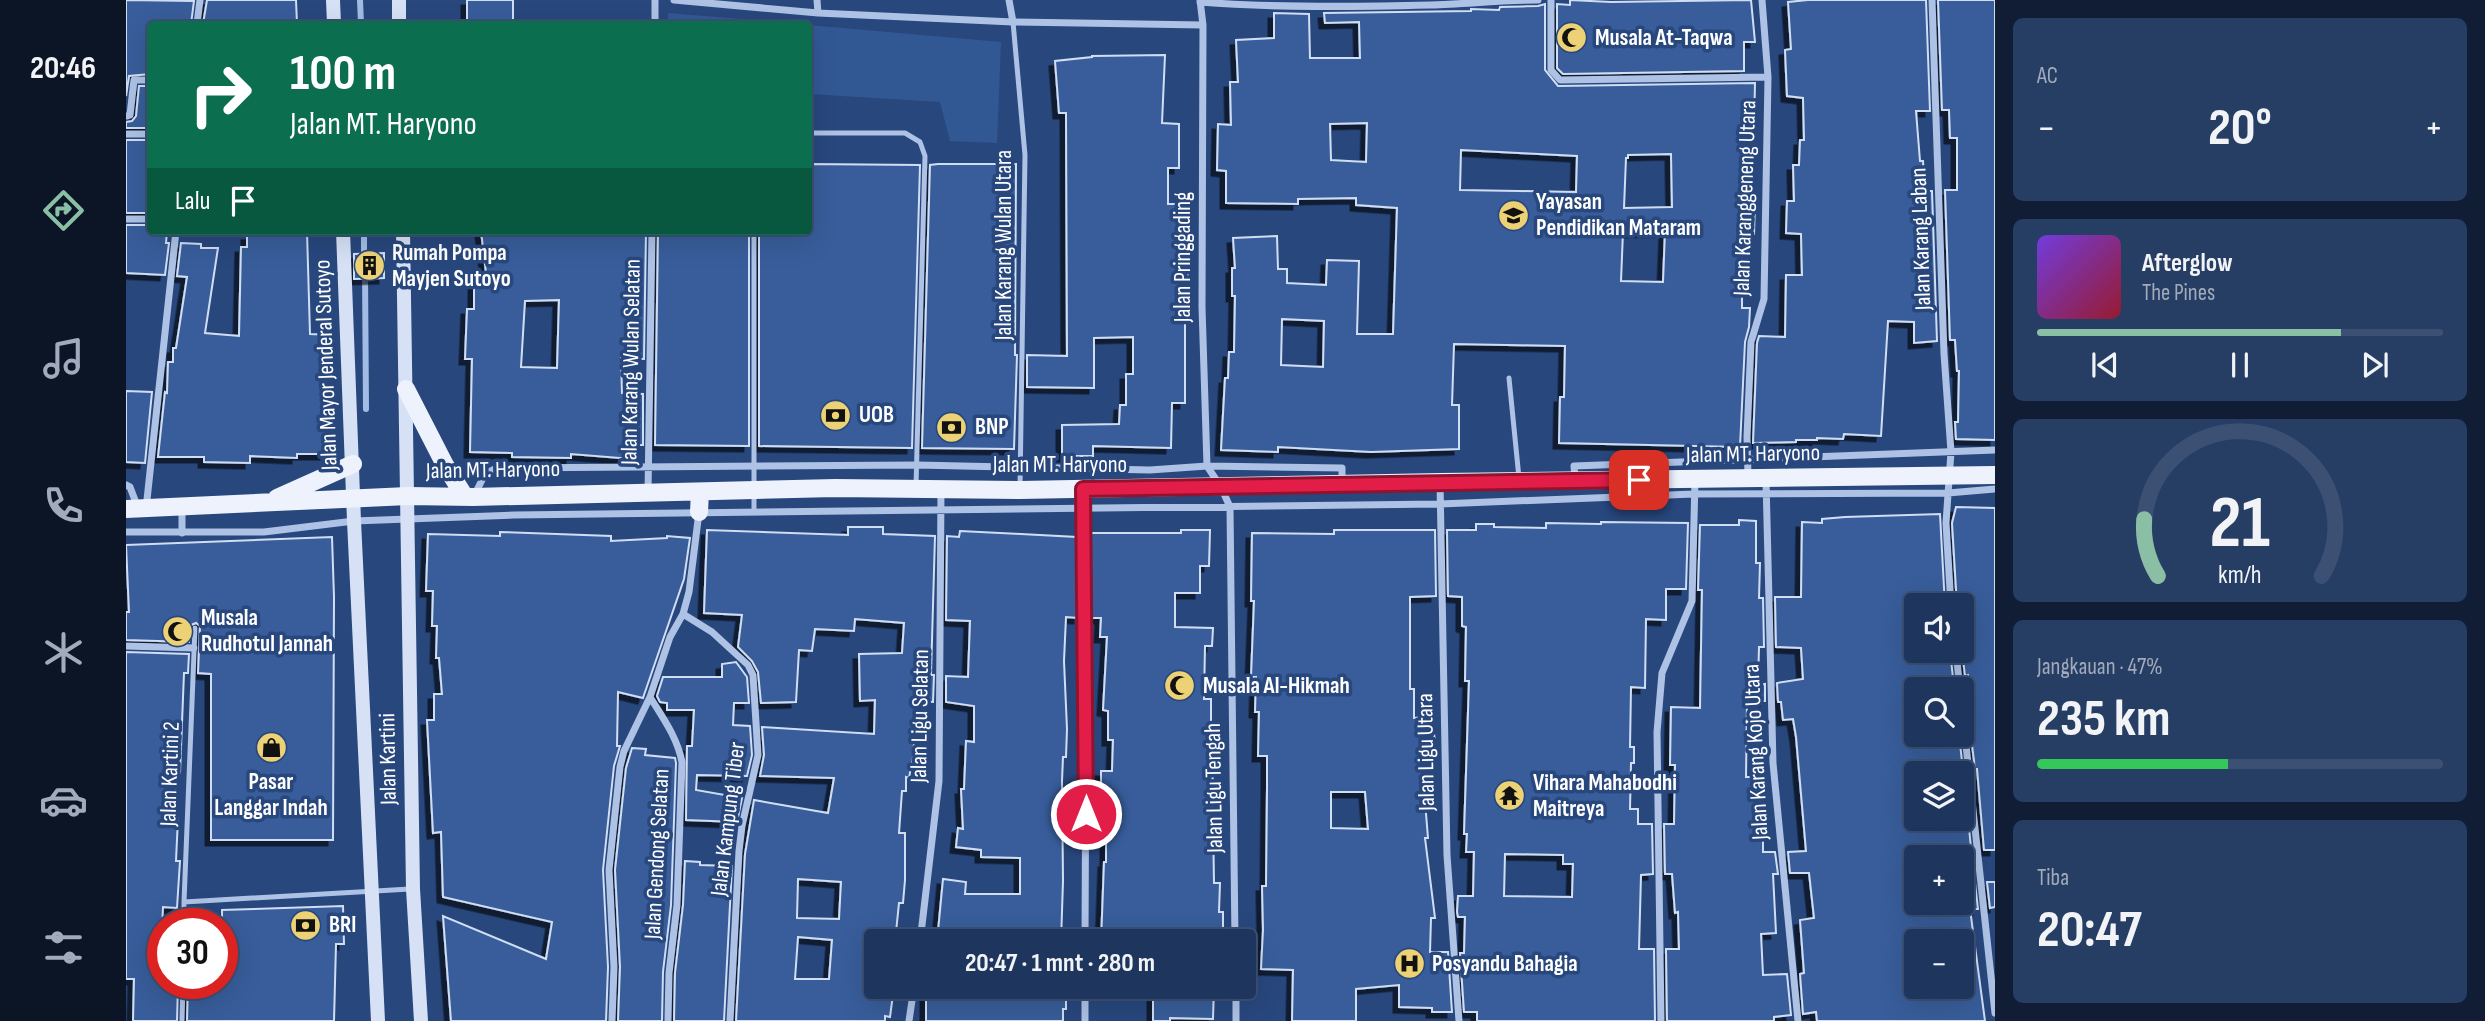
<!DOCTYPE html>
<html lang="id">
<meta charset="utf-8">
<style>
body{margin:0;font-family:"Sofia Sans Condensed",sans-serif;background:#263d64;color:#f1f3f6;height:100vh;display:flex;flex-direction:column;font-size:26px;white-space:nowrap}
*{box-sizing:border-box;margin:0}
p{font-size:23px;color:#a1abbc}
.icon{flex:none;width:38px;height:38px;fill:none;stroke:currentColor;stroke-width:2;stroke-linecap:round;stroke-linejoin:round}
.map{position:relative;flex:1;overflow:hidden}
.side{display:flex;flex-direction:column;gap:18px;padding:18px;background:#101d34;width:490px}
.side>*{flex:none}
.guide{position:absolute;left:21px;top:21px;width:665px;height:214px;border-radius:7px;box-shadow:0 7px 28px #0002,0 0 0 2px #3c5073;background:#0b6e4f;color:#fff;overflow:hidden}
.tools{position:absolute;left:1778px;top:593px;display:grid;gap:14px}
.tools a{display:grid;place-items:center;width:70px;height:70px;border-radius:7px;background:#1e355e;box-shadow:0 7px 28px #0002,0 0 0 2px #3c5073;font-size:35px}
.speed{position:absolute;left:21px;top:908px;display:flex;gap:14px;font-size:35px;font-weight:700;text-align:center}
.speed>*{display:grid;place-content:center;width:91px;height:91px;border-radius:50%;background:#1e355e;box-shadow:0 7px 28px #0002,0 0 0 2px #3c5073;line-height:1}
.speed .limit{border:10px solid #d22;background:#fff;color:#111}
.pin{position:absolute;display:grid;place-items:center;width:60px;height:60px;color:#fff;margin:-30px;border-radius:14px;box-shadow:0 4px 10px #0006}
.me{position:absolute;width:77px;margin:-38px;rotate:0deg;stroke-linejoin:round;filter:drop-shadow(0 0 5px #0008)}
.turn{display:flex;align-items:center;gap:24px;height:147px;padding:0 28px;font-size:32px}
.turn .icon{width:91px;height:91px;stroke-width:2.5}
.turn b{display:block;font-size:49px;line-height:60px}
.then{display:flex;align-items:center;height:66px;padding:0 28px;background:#0003;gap:14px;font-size:26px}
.big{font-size:52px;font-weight:700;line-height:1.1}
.side .tile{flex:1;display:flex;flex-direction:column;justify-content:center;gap:10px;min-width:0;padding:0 24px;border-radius:10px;background:#263d64}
.side .dial{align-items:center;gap:0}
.dial svg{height:182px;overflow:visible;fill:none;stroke:#3c5073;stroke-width:7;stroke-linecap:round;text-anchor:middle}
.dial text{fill:#f1f3f6;stroke:none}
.song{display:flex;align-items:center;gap:21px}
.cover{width:84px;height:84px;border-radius:10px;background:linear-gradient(135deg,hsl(260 70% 55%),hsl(350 70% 35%))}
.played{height:7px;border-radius:4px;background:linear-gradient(90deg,#8abfa5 75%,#3c5073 75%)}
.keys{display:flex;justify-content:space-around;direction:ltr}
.heat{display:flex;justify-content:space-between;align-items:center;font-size:38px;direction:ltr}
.charge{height:10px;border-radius:5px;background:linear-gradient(90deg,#34c759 47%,#3c5073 0)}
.trip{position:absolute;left:738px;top:929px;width:392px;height:70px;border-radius:7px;background:#1e355e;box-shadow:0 7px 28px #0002,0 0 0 2px #3c5073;font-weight:700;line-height:70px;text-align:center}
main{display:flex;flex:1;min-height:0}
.tab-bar{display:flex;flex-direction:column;width:126px;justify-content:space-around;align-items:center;background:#0c1526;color:#a1abbc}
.tab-bar .icon{width:49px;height:49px}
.tab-bar .on{color:#8abfa5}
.tab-bar b{font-size:32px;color:#f1f3f6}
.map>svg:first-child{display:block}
</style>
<main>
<nav class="tab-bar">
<b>20:46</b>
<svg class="icon on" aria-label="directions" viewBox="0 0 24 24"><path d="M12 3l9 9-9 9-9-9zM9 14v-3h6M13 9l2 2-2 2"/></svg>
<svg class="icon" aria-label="music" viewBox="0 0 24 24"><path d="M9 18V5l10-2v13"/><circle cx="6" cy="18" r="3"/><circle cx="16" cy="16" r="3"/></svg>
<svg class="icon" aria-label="phone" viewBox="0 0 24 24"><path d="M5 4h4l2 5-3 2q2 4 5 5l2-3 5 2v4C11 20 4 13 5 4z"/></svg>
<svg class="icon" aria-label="climate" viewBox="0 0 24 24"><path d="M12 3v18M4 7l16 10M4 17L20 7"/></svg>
<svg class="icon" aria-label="car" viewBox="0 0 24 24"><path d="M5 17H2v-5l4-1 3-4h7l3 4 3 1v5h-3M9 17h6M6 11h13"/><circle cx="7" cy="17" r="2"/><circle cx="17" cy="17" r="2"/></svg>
<svg class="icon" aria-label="filters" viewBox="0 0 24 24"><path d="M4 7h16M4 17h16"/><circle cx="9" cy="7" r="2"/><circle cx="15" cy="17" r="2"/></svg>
</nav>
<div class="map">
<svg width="1869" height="1021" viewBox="0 0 1869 1021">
<defs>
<filter id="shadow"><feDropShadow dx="-5.5" dy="5.5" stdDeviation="0" flood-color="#0009"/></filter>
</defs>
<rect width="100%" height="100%" fill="#28477d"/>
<!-- green -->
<path fill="#325894" d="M542,13L677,24H542Z
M682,25L875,42L871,143L824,141L814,102L683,94Z"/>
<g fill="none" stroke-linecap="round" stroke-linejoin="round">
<!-- stream -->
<path stroke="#a2bce5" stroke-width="6" d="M234,0L235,24
M238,231V261
M239,271L240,409"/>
</g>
<!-- building -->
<path fill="#385d9a" stroke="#d0def4" stroke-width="2" fill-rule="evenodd" filter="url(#shadow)" d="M0,0L68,1L65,24H24V74L3,76L0,96Z
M81,0H170L171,24H77Z
M341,0H387V24H341Z
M1444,0L1485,2L1625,0L1629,42H1618V71L1437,74L1431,68V4L1444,5Z
M1682,0H1800L1804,111H1790L1794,161H1797L1799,191H1806L1811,341L1788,343V322L1762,321L1755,436L1718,434L1717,439L1691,438V440H1670V442L1627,443L1631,343L1633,336L1659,337L1660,275H1676L1675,234L1660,233L1661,201H1668L1667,165H1673L1674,140H1678L1677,98L1661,96L1659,50L1665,49L1662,2Z
M1812,0H1869V440L1830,439L1829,422H1832L1833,371H1831L1829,340H1824L1819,190H1831V138H1824L1823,110H1816Z
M1419,4V70L1432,86L1629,83L1628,129H1619V153H1617L1618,204H1629L1628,234H1619L1616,259V308H1624L1623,327L1619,342L1614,447L1433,443L1434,397H1438L1439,346L1328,344L1326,405H1333V449L1245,452L1152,447V452L1095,450L1099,378H1102L1103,352H1108L1109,296H1106V268H1109L1107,238L1151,236L1152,269H1161V283L1200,285L1201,260L1233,261L1231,334H1267L1271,208L1230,205V198L1172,199V204L1100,203V171L1091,170L1092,124L1105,125L1104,82H1112L1110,40L1148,38V13L1183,14L1184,58H1234L1233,22L1199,23L1198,13L1345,11V9L1373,10L1374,7L1412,6ZM1241,123L1240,162L1205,160L1204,124ZM1335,150L1451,156L1450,192L1334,190ZM1545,154L1546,207L1498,208L1500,158H1502V155ZM1539,231L1537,282L1495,281L1497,232ZM1156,319L1198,321L1197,367L1155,365Z
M1039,55L1036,123L1053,124V168H1042V204H1059L1060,258H1062V284H1059V403H1046L1045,448L967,446V456H936V425L993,424L994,405H1000V374H1007V337L968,338V388L901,387V355L941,356L940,113H933L929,61L966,57V56Z
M13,86H24V128H0V122L6,121L10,116Z
M0,140H23L21,167L24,168V213H0Z
M682,164L794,165L786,448L633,446V231H682Z
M812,164H890L889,355H891L888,449L796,448L804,165Z
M0,225H24V231H41L40,243H43L39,275L0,273Z
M355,231H520L518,359L495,358L496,393L517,394V445H507L506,459L445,454V458L386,457V453L344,452L346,359H339L341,309H348V273H360ZM433,300L431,368L395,367L399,301Z
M532,231H623V446L529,445Z
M181,232L184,334L206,335L205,368H200L199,454H171V458L124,456V463L78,462V457H32L39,392L41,393L42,362H47V348H50L61,277L51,276L55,243L75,244V248H92L79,333L113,336L115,247H121V235Z
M258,253V278L228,279V254Z
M0,391L26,392L19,463L0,462Z
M1830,507L1869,508V850H1858L1851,769H1849L1844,729L1842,675L1839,676L1836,651H1839L1837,606H1831L1826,523Z
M1814,514L1819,606H1790V651H1824L1827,678L1808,681L1809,690H1790V735H1833L1837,770L1790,774V819L1842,818L1846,858H1790V903H1836V884L1849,883L1852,909H1844L1859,1021H1691L1690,1012L1677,1014L1674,974L1678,973L1674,920L1688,918L1683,873H1664L1662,852L1680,851L1670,737L1667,719L1657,720L1655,702H1652L1651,683L1677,679L1675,648L1650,647L1649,597H1675L1676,522L1696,523V519L1719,517ZM1790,942H1836V987H1790Z
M1613,520L1630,521V563H1634L1633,598H1637L1638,647H1633L1632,685L1639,684V701H1621L1620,777H1634L1633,834H1637V852H1649L1652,874H1647L1650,933L1635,934L1637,975L1661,974L1665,1015L1648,1017V1021H1541L1540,949H1553L1552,912L1549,913L1546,874H1539L1538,824H1548L1549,765H1544L1545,707L1574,708L1576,590H1572L1574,525H1613Z
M1475,522L1562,523L1560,589H1540V620L1520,619L1519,688L1505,687L1504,747H1508V763H1505L1504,809H1512V824H1526L1527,874L1515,875L1513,949H1528L1529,1021H1351V1012H1338L1334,953H1338L1339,917H1332L1331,912L1332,896H1347L1348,852H1340L1341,834H1338L1343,681H1339L1340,627L1336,626V597L1322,596L1321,530H1350V524H1368V527L1420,528V523L1475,524ZM1379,854L1437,855V864H1447L1446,897L1378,896Z
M722,527H757V534L809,536L805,675H808L807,702L791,701L787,757L783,778L780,777V791H776L773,833H779V880L777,903H773L769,942H751V987H768L764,1017L759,1016V1021H610L619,854L628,800L702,813L708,778L634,776L638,755L636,727L748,734L749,700L734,701L733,654L776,653L778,623L729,619L728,631L689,629L686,651L673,650L670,702L635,703L632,672L626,661L612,647L616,615L578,613L581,530L722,535ZM672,879L715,882L713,919L671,918ZM672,937L706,940L703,979H669Z
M1055,530H1084L1083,566H1074V593H1049V627L1087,628L1086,646H1079L1078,699H1085V738L1092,739L1091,758H1087L1086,818H1087L1088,883H1094L1093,912H1097V942H975L978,862H980V838H983V801H975V771H986L987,740H982V711L977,710L981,637H974L975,618H965L964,536L966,533H1055Z
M1208,530H1309L1310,596L1284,597V689H1288V718L1306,716L1309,742L1300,743L1305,788L1298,789L1302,838H1299L1309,918H1305L1304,952H1322L1326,1012H1306V1008L1273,1007V985L1230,989V1021H1166L1167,970L1135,969L1137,930L1136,886H1140L1141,790V756H1132L1133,712H1129L1130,677H1125L1128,601H1125L1126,533L1208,534ZM1205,792H1239L1242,829L1205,828Z
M834,531L951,537L953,618L940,617L938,661L941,729L940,757H937L936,781L937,881L935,942H811L817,879L840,882L839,894H894V858L855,857V850L830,847L832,828L837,829L835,789H838L840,741L848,742V706L820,702V676L842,677L844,621L820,620L821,536L833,537Z
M374,532L485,536V541L541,538V536L564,538L558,579L518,695L517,698L492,692L491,746H494L488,766L477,870L482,967L480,1021H325L317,916L420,959L426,922L317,897L315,832L307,833L301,720H308V694H316L313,658H310L311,626H306L307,591H300L302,534L374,536Z
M206,537L208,597L207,840H85V674L72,673L74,626L70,623L65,625L63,642L0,640V612H3L0,545Z
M0,652L63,654L62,673H58L54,773H50L49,818H52L50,861H54L51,908L37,907L34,967H37V984H52L51,1021H7L8,979H0Z
M610,662L621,677L623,703H608L607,725L624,726L626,755L621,776L571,775L570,790L616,798L611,822L560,820L561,746H566L568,710H541V703L534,702L531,696L537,677H596V664Z
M506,748L520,749L519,755L549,758L550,763L545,905L537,972L536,1021H492L494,967L489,870L500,768Z
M559,861L574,862V865L606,866L598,1021H548L549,973L557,905Z
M1861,882H1869V907L1864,908Z
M217,906L218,944H210L208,1021H61L62,984H96V910Z
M824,987H940V1009H937V1021H800V993H823Z
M1027,987H1088L1087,1019L1044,1018V1021H1027Z"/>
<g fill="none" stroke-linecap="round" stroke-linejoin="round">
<!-- lane -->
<path stroke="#adc2e5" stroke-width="5" d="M887,22L899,155L894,487
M682,133H779L794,142L799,156L790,486
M1383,378L1393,478
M628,512V231
M58,902L69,628
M58,924V902L284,889
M56,1021L57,984"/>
<!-- street -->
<path stroke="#adc2e5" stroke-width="7" d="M548,0L692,13L887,22L1077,25
M691,0L692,13
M883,0L887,22
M1074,0L1077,25L1076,307L1081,466L1095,487L1104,507L1109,942
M1425,0V70L1434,80L1642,77
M1806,0L1818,354L1825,452L1820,523L1825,606
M1074,2C1150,8 1228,7 1305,5C1340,4 1376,0 1412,0
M71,24L74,0
M529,24V0
M0,116L4,115L8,80H24
M0,134H24
M0,219H24
M1622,476L1621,437L1625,342L1638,299L1642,77L1636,0
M1449,478L1448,466L1869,450
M1640,480L1647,763L1672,1021
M1314,482L1321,855L1333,1021
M0,485L4,487L12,508
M957,491L960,711L959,942
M522,493L526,231
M348,496L359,474L371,468L791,465L1024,470L1081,466L1216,468V483
M20,509L50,231
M0,532H138L228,521L388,515L1314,504L1568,494L1822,493L1869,489
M56,533V507
M557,614L586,632L622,665L627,675L632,755L616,826L613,851L604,1021
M0,646L68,648
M1830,651L1834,690
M524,697C537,718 551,737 556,762L551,905L543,973L542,1021
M1836,708L1869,1013
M794,942L813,781L815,490
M1110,987V1021
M486,1021L488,967L483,870L494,767L498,751L524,697L544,637L557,614L563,592L573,512
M783,1021L788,987
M959,1021V987
M1535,1021L1531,732L1536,673L1566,601L1569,480"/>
<!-- secondary -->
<path stroke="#d6e1f5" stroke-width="14" d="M207,0L208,24
M273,0V24
M217,231L228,521L252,1021
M277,231L287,889L295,1021"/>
<!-- primary -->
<path stroke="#edf2fd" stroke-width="18" d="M280,389L319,465L339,497
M151,498L227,464
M0,509L282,496L347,497L709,488L894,490L1314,482L1869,475
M573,512L574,492"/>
</g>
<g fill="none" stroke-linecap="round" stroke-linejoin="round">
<defs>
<path id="route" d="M960,814L957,489L1513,480"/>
</defs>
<!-- route casing -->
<use href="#route" stroke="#92132f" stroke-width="18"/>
<!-- route -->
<use href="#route" stroke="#e11d48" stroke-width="12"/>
</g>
<!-- icons -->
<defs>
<symbol id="mosque-disc" viewBox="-11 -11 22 22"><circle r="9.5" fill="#ecd274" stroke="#28477d"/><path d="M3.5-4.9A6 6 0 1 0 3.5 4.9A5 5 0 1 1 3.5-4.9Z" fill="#111"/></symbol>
<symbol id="school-disc" viewBox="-11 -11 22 22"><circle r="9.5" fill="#ecd274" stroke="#28477d"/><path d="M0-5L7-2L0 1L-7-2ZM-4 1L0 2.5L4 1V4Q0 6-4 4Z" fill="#111"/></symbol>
<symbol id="building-disc" viewBox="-11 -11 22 22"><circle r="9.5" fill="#ecd274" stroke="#28477d"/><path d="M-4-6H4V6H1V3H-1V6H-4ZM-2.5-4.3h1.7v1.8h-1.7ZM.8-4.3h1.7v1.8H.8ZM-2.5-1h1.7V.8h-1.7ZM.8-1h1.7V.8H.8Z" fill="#111"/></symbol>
<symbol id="bank-disc" viewBox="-11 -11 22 22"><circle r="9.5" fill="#ecd274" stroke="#28477d"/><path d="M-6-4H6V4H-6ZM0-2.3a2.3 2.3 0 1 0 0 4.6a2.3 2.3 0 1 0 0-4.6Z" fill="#111"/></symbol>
<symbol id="shop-disc" viewBox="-11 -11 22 22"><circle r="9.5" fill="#ecd274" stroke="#28477d"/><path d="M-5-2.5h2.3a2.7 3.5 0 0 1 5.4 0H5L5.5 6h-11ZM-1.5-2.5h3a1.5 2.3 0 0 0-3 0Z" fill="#111"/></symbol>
<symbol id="temple-disc" viewBox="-11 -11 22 22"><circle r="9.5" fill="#ecd274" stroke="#28477d"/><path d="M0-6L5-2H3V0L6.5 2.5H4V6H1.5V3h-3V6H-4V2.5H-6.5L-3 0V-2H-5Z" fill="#111"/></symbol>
<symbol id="hospital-disc" viewBox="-11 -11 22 22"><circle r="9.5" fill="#ecd274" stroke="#28477d"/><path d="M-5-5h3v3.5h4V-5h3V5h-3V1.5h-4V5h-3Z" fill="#111"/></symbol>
</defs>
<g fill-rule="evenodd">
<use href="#mosque-disc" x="1428" y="20" width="35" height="35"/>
<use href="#school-disc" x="1370" y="198" width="35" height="35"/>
<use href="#building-disc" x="226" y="248" width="35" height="35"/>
<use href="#bank-disc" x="692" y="398" width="35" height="35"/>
<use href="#bank-disc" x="808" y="410" width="35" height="35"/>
<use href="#mosque-disc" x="34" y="614" width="35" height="35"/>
<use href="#mosque-disc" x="1036" y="668" width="35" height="35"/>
<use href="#shop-disc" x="128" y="730" width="35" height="35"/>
<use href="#temple-disc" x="1366" y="778" width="35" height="35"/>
<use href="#bank-disc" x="162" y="908" width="35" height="35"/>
<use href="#hospital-disc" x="1266" y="946" width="35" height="35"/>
</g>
<g text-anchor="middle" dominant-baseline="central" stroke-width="7" stroke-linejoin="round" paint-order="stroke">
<!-- poi labels -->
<g font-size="23" font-weight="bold" fill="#fff" stroke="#28477d" text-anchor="start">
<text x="1469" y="38">Musala At-Taqwa</text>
<text x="1410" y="202">Yayasan<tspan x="1410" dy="26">Pendidikan Mataram</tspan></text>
<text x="266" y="253">Rumah Pompa<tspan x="266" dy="26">Mayjen Sutoyo</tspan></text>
<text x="733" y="415">UOB</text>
<text x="849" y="427">BNP</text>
<text x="75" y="618">Musala<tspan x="75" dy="26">Rudhotul Jannah</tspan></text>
<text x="1077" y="686">Musala Al-Hikmah</text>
<text x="145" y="782" text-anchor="middle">Pasar<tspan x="145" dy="26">Langgar Indah</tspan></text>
<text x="1407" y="783">Vihara Mahabodhi<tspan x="1407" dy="26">Maitreya</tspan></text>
<text x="203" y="925">BRI</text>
<text x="1306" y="964">Posyandu Bahagia</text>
</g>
<!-- street labels -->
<g font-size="23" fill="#fff" stroke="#28477d">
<text transform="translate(1619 198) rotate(-88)">Jalan Karanggeneng Utara</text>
<text transform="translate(1795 239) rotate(-92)">Jalan Karang Laban</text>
<text transform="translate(878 245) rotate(-90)">Jalan Karang Wulan Utara</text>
<text transform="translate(1057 257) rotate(-90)">Jalan Pringgading</text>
<text transform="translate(505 362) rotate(-89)">Jalan Karang Wulan Selatan</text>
<text transform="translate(200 365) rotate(-92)">Jalan Mayor Jenderal Sutoyo</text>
<text transform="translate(1627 454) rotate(-1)">Jalan MT. Haryono</text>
<text x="934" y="465">Jalan MT. Haryono</text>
<text transform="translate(367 470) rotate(-1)">Jalan MT. Haryono</text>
<text transform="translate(794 716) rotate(-89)">Jalan Ligu Selatan</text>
<text transform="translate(1300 752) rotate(-91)">Jalan Ligu Utara</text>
<text transform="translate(1630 752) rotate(-93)">Jalan Karang Kojo Utara</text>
<text transform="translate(262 759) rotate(-91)">Jalan Kartini</text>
<text transform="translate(44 774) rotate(-88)">Jalan Kartini 2</text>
<text transform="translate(1088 788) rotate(-91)">Jalan Ligu Tengah</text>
<text transform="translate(602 819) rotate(-83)">Jalan Kampung Tiber</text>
<text transform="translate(531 854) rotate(-87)">Jalan Gendong Selatan</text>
</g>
</g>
</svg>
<div class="tools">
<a><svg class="icon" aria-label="sound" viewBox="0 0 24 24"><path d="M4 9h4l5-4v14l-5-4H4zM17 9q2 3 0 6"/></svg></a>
<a><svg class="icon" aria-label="search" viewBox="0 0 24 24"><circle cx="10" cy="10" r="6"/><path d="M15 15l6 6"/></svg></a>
<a><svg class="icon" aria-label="layers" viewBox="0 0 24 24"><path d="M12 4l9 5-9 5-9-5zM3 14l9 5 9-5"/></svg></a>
<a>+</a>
<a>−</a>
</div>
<div class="speed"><div class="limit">30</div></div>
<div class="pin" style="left:1513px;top:480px;background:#d93025"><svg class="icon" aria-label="arrive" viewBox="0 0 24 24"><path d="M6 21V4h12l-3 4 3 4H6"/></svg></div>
<svg class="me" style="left:960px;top:814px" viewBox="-20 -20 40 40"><circle r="17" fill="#e11d48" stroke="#fff" stroke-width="3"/><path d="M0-11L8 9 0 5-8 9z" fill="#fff"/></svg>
<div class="trip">20:47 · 1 mnt · 280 m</div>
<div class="guide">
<div class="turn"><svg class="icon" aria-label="right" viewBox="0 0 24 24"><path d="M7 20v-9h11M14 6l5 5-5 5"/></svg><div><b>100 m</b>Jalan MT. Haryono</div></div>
<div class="then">Lalu<svg class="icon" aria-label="arrive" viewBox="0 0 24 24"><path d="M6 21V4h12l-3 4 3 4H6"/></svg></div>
</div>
</div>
<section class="side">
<div class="tile"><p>AC</p>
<div class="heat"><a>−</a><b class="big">20°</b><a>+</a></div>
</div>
<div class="tile">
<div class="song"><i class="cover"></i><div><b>Afterglow</b><p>The Pines</p></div></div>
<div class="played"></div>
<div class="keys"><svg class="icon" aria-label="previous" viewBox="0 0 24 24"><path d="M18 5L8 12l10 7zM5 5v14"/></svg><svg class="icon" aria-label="pause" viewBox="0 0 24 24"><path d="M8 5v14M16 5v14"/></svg><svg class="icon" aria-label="next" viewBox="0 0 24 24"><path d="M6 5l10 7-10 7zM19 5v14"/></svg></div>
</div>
<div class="tile dial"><svg viewBox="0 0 100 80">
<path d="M14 69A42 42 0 1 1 86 69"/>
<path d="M14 69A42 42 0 0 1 8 44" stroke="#8abfa5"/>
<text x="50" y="56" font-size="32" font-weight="700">21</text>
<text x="50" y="72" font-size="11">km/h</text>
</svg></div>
<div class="tile"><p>Jangkauan · 47%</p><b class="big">235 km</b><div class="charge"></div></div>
<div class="tile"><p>Tiba</p><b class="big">20:47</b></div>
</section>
</main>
